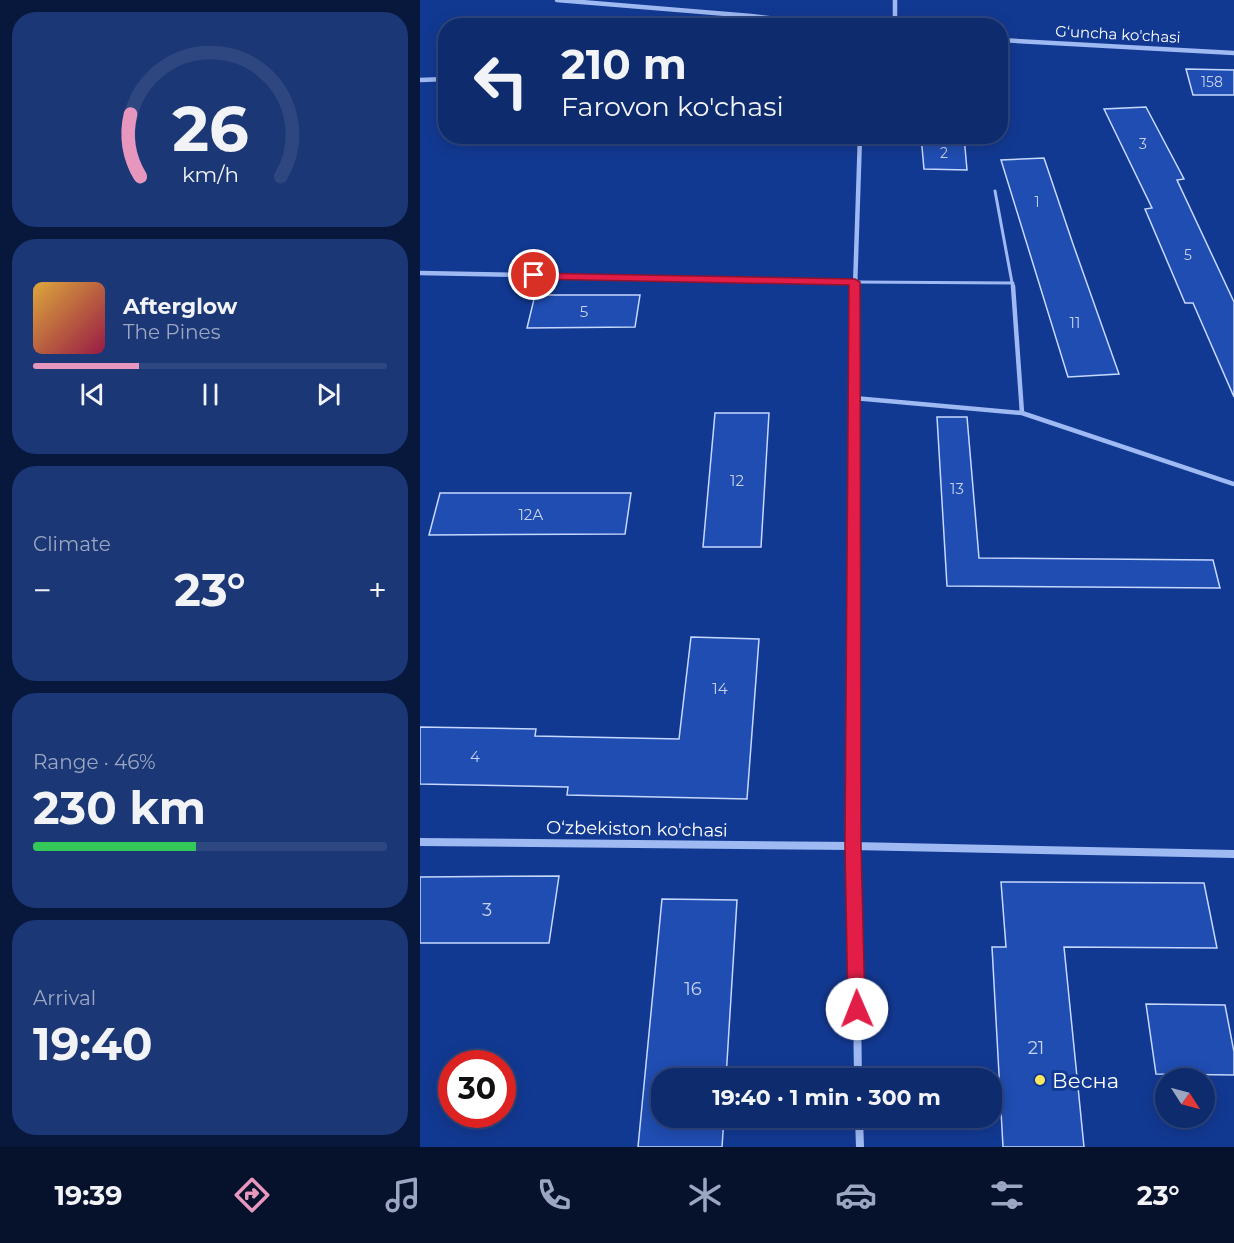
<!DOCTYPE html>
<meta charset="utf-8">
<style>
body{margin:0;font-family:Montserrat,sans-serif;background:#1c3776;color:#f1f3f6;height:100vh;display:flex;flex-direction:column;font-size:22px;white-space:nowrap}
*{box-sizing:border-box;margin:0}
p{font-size:20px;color:#9ba7c2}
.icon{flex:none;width:33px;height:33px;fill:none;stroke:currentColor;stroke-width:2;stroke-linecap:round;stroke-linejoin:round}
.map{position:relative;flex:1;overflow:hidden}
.sheet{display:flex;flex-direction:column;gap:12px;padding:12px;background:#08183c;width:420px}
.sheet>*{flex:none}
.guide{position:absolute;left:18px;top:18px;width:570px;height:126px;border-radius:24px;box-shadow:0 3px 15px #0003,0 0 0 2px #2e4781;background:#0e2b6e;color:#f1f3f6;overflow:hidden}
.needle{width:39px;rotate:126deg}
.buttons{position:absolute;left:735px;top:1068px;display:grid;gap:12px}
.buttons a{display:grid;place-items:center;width:60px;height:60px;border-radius:50%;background:#0e2b6e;box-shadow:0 3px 15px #0003,0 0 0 2px #2e4781;font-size:30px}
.speed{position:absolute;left:18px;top:1050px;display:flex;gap:12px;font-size:30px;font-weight:700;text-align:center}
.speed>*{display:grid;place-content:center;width:78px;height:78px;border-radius:50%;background:#0e2b6e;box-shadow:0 3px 15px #0003,0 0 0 2px #2e4781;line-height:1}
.speed .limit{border:9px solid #d22;background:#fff;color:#111}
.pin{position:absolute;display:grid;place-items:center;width:51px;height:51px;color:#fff;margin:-26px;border:3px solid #fff;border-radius:50%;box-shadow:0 2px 6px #0007}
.me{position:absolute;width:66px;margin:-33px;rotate:359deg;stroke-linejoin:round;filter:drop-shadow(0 0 4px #0008)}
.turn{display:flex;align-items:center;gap:21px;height:126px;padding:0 24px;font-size:27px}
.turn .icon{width:78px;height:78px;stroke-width:2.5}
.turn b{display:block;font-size:42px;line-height:51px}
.big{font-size:45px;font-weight:700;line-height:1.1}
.sheet .tile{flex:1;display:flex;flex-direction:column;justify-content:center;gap:9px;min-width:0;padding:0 21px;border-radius:24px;background:#1c3776}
.sheet .dial{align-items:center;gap:0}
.dial svg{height:156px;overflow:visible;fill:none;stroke:#2e4781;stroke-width:7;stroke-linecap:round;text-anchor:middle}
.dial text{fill:#f1f3f6;stroke:none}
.song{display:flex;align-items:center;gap:18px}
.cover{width:72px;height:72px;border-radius:9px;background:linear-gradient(135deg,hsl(40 70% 55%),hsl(340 70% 35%))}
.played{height:6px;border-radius:3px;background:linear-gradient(90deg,#e797bd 30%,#2e4781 30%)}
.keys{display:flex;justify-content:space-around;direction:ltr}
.heat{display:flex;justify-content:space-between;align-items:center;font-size:33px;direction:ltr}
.charge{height:9px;border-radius:4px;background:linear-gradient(90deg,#34c759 46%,#2e4781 0)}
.trip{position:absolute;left:231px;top:1068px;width:351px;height:60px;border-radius:24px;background:#0e2b6e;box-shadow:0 3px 15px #0003,0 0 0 2px #2e4781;font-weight:700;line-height:60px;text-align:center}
.tab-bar{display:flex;height:96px;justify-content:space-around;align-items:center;background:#06112c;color:#9ba7c2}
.tab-bar .icon{width:42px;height:42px}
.tab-bar .current{color:#e797bd}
.tab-bar b{font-size:27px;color:#f1f3f6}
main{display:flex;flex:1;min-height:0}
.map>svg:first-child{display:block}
</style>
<main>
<section class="sheet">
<div class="tile dial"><svg viewBox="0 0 100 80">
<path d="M14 69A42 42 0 1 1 86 69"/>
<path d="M14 69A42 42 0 0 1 9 37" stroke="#e797bd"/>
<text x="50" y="56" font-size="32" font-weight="700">26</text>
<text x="50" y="72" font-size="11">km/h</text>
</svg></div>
<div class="tile">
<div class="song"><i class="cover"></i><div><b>Afterglow</b><p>The Pines</p></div></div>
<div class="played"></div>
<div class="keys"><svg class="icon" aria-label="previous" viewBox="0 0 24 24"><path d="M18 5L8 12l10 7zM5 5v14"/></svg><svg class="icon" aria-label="pause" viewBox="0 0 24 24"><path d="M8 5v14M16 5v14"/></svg><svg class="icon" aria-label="next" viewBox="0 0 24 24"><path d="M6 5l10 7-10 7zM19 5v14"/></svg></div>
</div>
<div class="tile"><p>Climate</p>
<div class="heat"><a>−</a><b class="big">23°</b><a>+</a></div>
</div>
<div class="tile"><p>Range · 46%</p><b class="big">230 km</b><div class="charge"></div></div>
<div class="tile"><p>Arrival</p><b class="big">19:40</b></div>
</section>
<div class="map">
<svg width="814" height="1147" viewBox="0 0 814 1147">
<rect width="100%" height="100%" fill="#123992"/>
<!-- building -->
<path fill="#204db2" stroke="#c6d8fd" stroke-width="1.5" d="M766,69L814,70V95H773Z
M726,107L764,179L757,180L814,302V397L773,303H765L725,209L732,208L684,109Z
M501,136H544L547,170L504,169Z
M624,158L653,244L699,374L648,377L581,160Z
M115,295H220L215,327L107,328Z
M295,413H349L341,547H283Z
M517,417H547L559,558L793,560L800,588L527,586Z
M20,493H211L205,534L9,535Z
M271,637L339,639L327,799L147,795L148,787L0,784V727L116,729L115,736L259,739Z
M139,876L129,943H0V877Z
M581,882L784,883L797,948L644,947L664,1147H583L572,947H586Z
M242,899L317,900L306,1078H242V1118H304L302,1147H218Z
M726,1004L805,1005L814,1052V1075L736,1074Z"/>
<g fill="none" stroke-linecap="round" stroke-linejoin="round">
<!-- service-far1 -->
<path stroke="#9fb9f2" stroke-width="3" d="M575,191L593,288
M435,282L593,283"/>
<!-- service -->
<path stroke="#9fb9f2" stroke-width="4.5" d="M593,286L602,413
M434,398L602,413L814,484"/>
<!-- minor-far2 -->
<path stroke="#9fb9f2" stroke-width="4.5" d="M137,0L331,16L413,26
M475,0V26
M580,40L814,53
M0,80L26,79
M0,273L435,282
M435,288L440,136"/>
<!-- minor-far1 -->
<path stroke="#9fb9f2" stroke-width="5" d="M432,661L435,286"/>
<!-- minor -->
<path stroke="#9fb9f2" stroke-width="8" d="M432,660L438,1078
M0,842L433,846L814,854
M439,1118L440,1147"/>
</g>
<!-- route -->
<path fill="#e11d48" stroke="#92132f" stroke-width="1.5" d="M111,273L435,279L440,282L441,846L445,1009L443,1015L437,1017L430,1015L428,1009L425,846L429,285L114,279L111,278Z"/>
<!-- markers -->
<circle fill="#ffe660" stroke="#123992" stroke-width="2" cx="620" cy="1080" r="6"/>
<g text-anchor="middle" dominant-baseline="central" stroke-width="6" stroke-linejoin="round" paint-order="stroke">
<!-- far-number labels -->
<g font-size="14" fill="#c7d2ec">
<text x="792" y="82">158</text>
<text x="723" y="144">3</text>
<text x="524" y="153">2</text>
<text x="617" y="202">1</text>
<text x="768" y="255">5</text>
</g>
<!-- far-street labels -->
<g font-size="15" fill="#fff" stroke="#123992">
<text transform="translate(698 34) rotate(3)">G‘uncha ko'chasi</text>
</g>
<!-- number labels -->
<g font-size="15" fill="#c7d2ec">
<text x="164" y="311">5</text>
<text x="655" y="322">11</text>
<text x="317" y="480">12</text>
<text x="537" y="488">13</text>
<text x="111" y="514">12А</text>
<text x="300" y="688">14</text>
<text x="55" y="756">4</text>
</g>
<!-- street labels -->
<g font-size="18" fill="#fff" stroke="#123992">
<text transform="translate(217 829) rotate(1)">O‘zbekiston ko'chasi</text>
</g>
<!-- near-number labels -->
<g font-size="18" fill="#c7d2ec">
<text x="67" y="910">3</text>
<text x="273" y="989">16</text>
<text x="616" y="1048">21</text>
</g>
<!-- near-poi labels -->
<g font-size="21" fill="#fff" stroke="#123992" text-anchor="start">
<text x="632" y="1080">Весна</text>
</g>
</g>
</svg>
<div class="buttons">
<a><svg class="needle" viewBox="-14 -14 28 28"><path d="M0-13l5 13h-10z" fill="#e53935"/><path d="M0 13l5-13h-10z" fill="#9ba7c2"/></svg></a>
</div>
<div class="speed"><div class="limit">30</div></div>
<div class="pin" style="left:114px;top:275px;background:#d93025"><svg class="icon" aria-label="arrive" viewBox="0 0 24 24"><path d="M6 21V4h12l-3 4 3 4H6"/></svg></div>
<svg class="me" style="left:437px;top:1009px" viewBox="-20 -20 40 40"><circle r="19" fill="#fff"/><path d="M0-13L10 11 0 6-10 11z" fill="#e11d48"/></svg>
<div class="trip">19:40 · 1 min · 300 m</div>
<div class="guide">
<div class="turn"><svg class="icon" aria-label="left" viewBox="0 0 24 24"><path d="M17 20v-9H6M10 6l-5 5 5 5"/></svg><div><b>210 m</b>Farovon ko'chasi</div></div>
</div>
</div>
</main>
<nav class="tab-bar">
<b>19:39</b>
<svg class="icon current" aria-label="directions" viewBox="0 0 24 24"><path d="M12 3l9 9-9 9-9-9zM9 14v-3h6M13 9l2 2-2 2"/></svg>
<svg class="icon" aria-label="music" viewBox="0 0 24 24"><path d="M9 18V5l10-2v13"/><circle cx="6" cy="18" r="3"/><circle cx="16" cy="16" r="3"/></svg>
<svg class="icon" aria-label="phone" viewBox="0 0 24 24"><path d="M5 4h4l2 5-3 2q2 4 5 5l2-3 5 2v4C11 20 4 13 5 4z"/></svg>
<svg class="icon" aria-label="climate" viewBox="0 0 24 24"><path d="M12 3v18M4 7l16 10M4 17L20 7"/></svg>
<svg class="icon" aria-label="car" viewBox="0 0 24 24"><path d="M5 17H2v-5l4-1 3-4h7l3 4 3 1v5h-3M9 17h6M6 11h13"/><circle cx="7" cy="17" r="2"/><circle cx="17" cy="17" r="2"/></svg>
<svg class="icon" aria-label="filters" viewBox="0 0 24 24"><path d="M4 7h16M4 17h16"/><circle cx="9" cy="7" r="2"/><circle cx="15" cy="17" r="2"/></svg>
<b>23°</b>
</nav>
